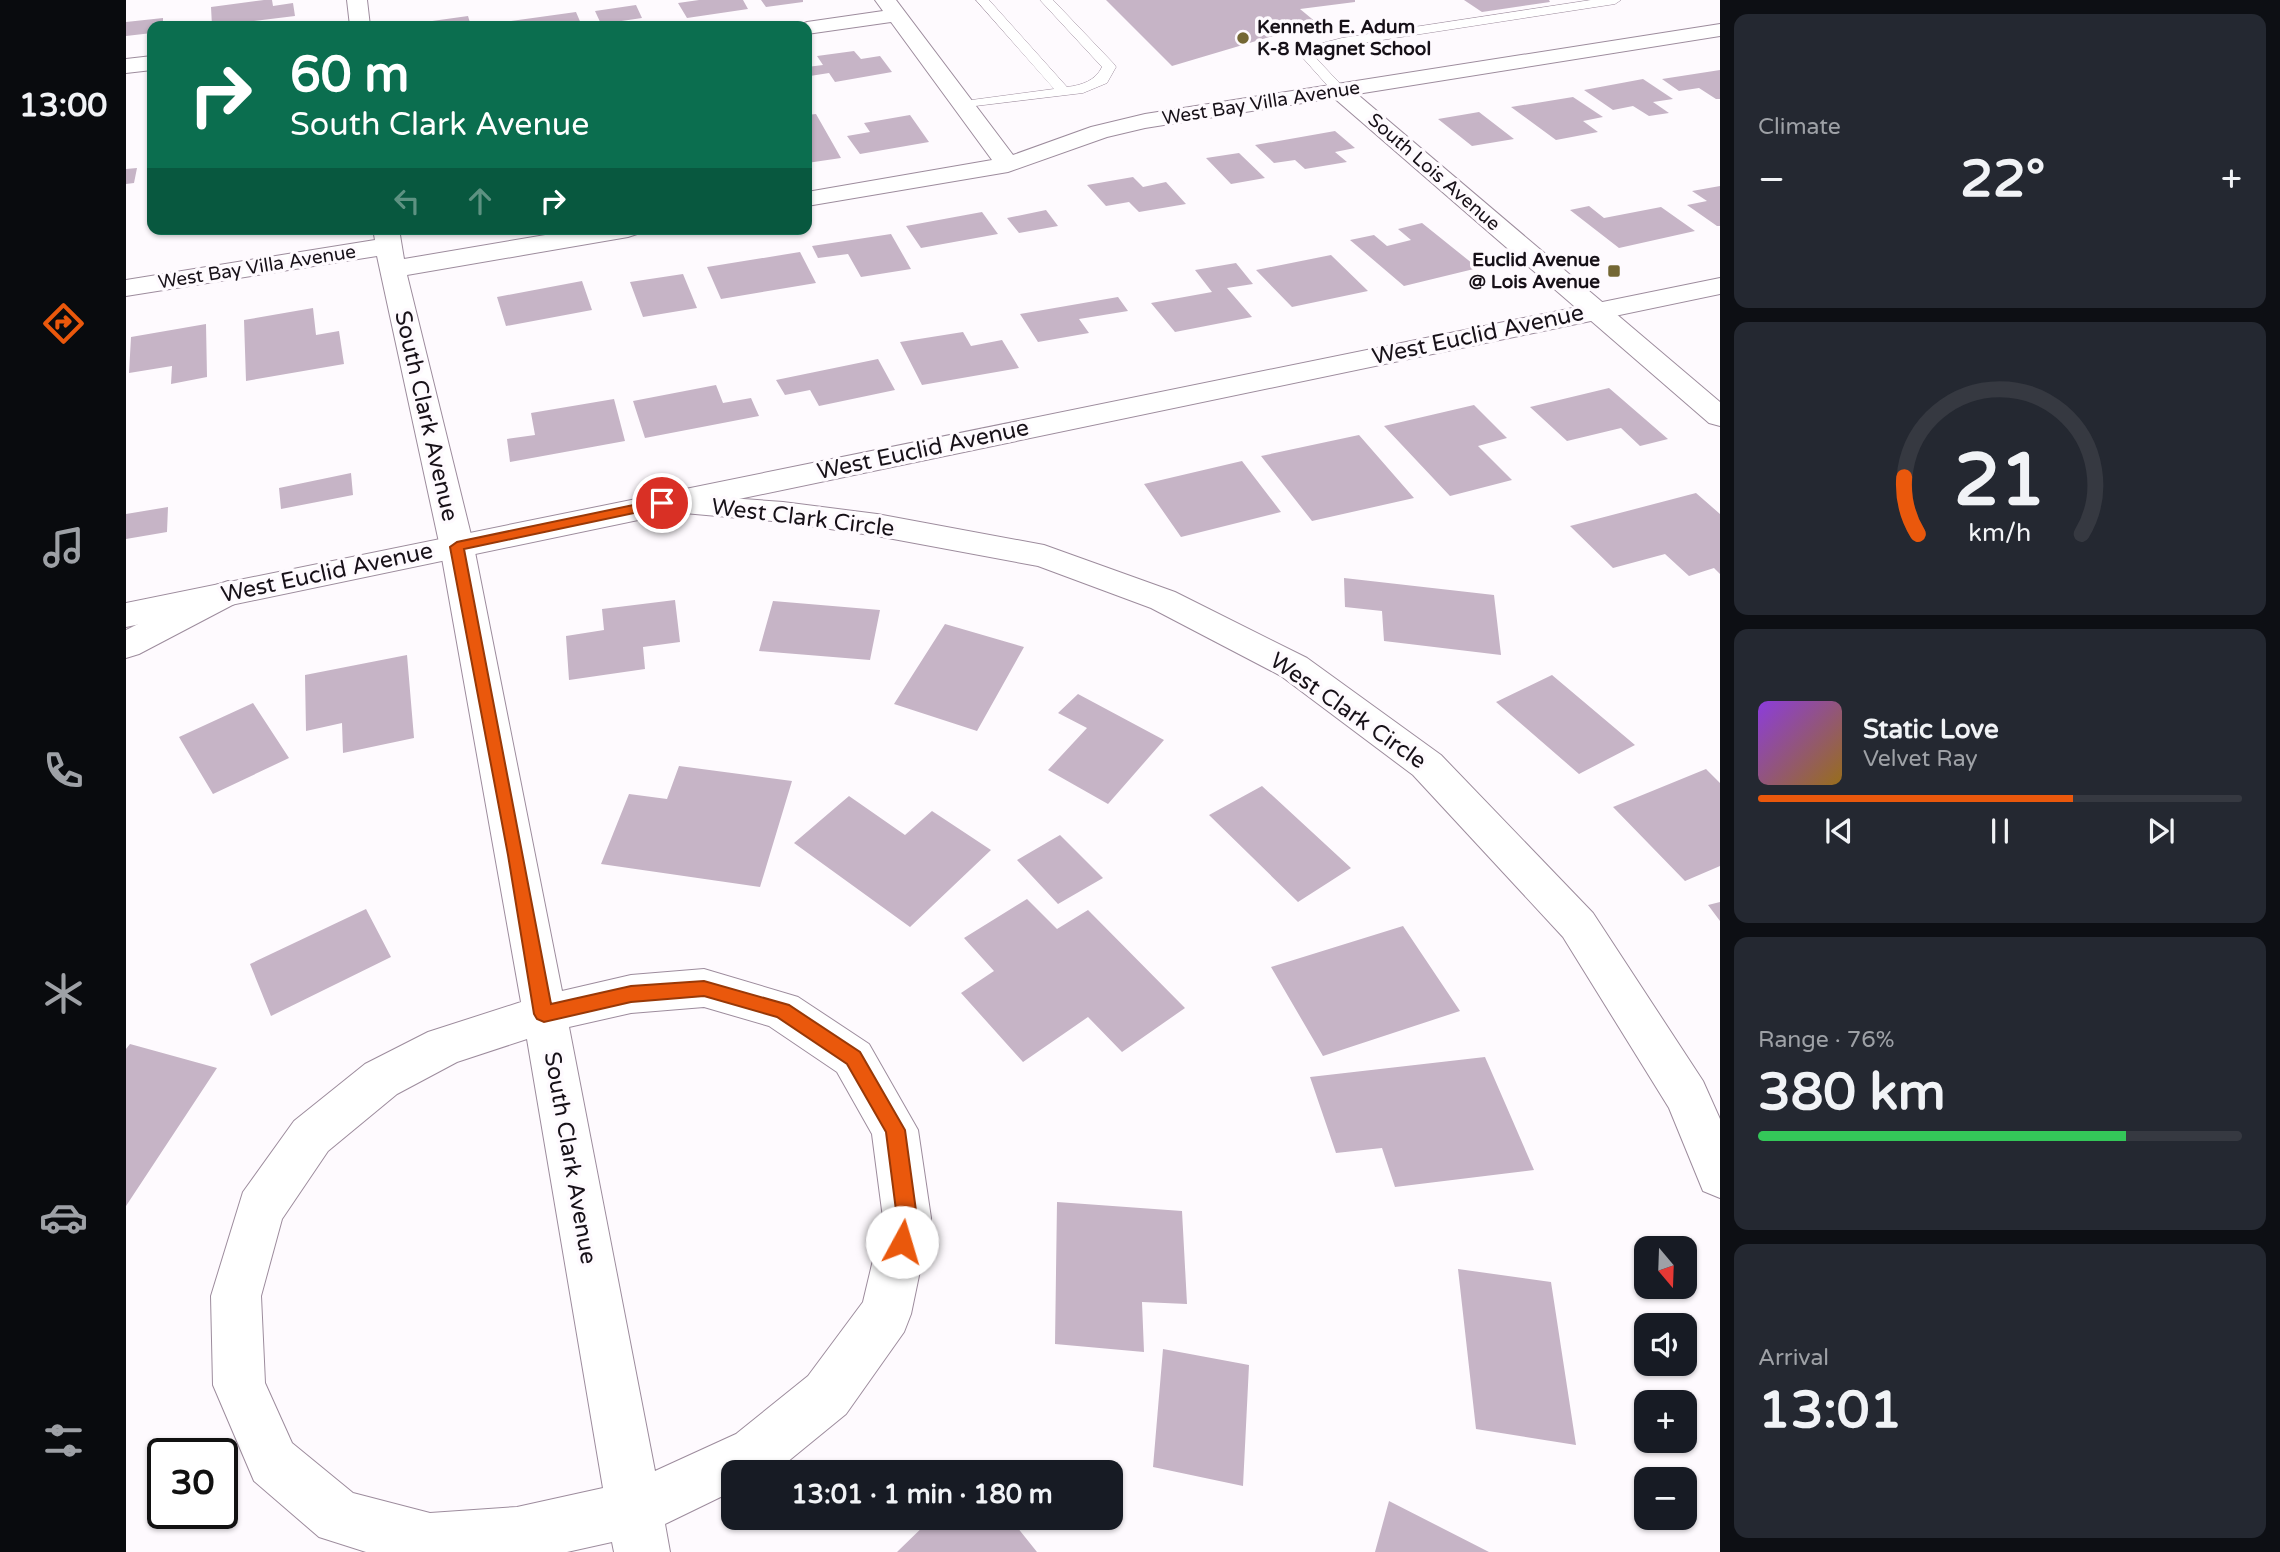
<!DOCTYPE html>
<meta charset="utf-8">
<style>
body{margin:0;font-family:"Varela Round",sans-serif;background:#242831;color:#f1f3f6;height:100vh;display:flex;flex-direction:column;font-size:26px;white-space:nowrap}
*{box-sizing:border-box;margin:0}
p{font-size:23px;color:#9ea1a6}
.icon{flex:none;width:38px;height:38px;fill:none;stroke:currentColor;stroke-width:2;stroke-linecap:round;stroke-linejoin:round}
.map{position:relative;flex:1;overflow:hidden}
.panel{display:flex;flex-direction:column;gap:14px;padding:14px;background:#0d0f14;width:560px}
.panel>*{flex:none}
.guide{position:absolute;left:21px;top:21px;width:665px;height:214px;border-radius:14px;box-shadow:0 2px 5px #0004;background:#0b6e4f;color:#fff;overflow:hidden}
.needle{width:46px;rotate:161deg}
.fabs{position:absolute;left:1508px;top:1236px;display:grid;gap:14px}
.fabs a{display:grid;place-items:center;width:63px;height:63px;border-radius:14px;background:#171b24;box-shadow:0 2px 5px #0004;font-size:35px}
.speed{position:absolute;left:21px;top:1438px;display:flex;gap:14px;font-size:35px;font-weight:700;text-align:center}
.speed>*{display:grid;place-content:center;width:91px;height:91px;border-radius:50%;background:#171b24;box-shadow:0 2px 5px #0004;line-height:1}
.speed .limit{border:4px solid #111;border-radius:10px;background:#fff;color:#111}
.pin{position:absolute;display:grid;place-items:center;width:60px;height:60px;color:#fff;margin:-30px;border:4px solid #fff;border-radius:50%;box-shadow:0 2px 7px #0007}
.me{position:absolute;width:77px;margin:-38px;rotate:6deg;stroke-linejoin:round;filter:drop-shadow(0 0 5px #0008)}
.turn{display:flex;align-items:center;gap:24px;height:147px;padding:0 28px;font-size:32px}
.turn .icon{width:91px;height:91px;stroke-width:2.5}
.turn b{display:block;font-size:49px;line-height:60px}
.lanes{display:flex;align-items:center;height:66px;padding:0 28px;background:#0003;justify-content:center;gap:35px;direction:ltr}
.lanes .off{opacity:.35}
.big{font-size:52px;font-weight:800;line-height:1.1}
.panel .card{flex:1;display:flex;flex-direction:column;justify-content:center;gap:10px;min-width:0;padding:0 24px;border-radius:14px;background:#242831}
.panel .dial{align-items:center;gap:0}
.dial svg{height:182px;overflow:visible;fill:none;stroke:#363941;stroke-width:7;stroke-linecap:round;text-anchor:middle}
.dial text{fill:#f1f3f6;stroke:none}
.song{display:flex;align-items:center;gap:21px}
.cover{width:84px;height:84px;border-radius:10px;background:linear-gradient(135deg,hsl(270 70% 55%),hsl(40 70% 35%))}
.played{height:7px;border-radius:4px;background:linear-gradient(90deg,#ea580c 65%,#363941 65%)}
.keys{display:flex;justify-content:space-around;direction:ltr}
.heat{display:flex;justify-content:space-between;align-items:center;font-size:38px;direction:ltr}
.charge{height:10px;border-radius:5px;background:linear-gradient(90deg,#34c759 76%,#363941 0)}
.trip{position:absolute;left:595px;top:1460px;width:402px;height:70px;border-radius:14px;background:#171b24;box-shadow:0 2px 5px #0004;font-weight:800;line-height:70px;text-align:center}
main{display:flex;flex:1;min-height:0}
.dock{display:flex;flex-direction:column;width:126px;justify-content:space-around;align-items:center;background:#090b0e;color:#9ea1a6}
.dock .icon{width:49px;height:49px}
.dock .selected{color:#ea580c}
.dock b{font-size:32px;color:#f1f3f6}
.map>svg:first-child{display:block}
</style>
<main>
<nav class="dock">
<b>13:00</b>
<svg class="icon selected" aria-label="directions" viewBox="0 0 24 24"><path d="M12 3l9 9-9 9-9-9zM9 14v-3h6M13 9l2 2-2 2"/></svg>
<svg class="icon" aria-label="music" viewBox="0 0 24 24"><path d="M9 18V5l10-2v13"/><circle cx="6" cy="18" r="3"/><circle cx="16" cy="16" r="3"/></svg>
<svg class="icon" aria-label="phone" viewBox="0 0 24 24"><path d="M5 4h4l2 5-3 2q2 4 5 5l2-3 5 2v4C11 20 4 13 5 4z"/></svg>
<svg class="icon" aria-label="climate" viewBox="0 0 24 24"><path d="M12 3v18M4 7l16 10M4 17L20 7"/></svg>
<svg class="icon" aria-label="car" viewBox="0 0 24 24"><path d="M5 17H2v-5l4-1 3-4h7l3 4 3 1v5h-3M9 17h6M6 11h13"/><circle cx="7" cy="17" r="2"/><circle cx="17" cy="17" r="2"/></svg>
<svg class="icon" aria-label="filters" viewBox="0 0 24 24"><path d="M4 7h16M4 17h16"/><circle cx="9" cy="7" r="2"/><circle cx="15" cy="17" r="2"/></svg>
</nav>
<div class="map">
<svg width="1594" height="1552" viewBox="0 0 1594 1552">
<rect width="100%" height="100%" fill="#fefafe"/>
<!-- building -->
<path fill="#c6b4c6" d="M138,0H146L147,6L167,3L169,16L86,26L85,7Z
M573,0H617L622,9L561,18L552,3Z
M635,0H677V2L640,7Z
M980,0H1229V2L1174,9L1191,23L1046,66Z
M1338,0H1423L1424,2L1356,12Z
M510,5L516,18L475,24L469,11Z
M450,12L456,26H388L385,21Z
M342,16L345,26H300L299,22Z
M37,18V26H26V33L0,36V22Z
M728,51L735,59L754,56L766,72L709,82L703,73L684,76L681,71V67L697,65L691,56Z
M1594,70V99H1590L1573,88L1553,91L1536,79Z
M1517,79L1547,99L1527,102L1543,113L1523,116L1507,106L1487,110L1458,90Z
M1447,97L1477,117L1457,121L1472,132L1430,140L1385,107Z
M1353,112L1388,139L1346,146L1312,119Z
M690,114L715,158L681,163V115Z
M784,115L803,142L734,154L721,136L744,132L738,123Z
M1209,131L1229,148L1209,152L1221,162L1179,169L1169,160L1148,163L1129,145Z
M1113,153L1139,178L1105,184L1080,158Z
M11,168L8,183L0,184V169Z
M1007,177L1017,187L1040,182L1060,204L1013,212L1003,202L980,206L961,185Z
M1594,186V226H1591L1561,205L1581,201L1566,191Z
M1463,206L1478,218L1535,207L1569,231L1493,248L1444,210Z
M920,210L932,226L893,233L881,218Z
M856,212L872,234L795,248L780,226Z
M1296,223L1352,268L1278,286L1224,240L1248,235L1261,246L1285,240L1272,229Z
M765,234L785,269L735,277L722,254L692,258L686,246Z
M674,252L690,283L595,299L581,267Z
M1205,255L1242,291L1166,307L1130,270Z
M1110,263L1127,284L1101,288L1126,317L1049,332L1025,303L1086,292L1069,270Z
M557,274L571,308L517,317L504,282Z
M456,281L466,310L380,326L371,297Z
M992,297L1002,311L953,319L963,333L912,342L894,314Z
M187,308L190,335L213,331L218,364L120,381L118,320Z
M80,324L81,377L45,384L46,366L3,373L5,337Z
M837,332L845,346L876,340L893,368L796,385L774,342Z
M752,359L769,390L693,406L684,390L659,395L650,380Z
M590,385L597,403L625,398L633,416L519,438L507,401Z
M1483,388L1542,439L1514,446L1495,428L1441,441L1404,407Z
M488,399L499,441L384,462L381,439L409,435L405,413Z
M1348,405L1381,438L1352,446L1386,480L1324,496L1258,426Z
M1233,435L1288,498L1186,521L1135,456Z
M1116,461L1155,512L1055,537L1018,484Z
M225,473L227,495L155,509L153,488Z
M1570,493L1594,514V574L1588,568L1563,576L1539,554L1487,568L1444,526Z
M42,507L41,532L0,539V514Z
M1218,578L1368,595L1375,655L1258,641L1256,611L1219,607Z
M549,600L554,642L517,647L519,669L443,680L440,636L478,630L476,609Z
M647,601L754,610L744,660L633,651Z
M819,624L898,647L851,731L768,704Z
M281,655L288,738L217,753L216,723L180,731L179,675Z
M1426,675L1509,745L1453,774L1370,702Z
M952,694L1038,740L982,804L922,770L961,728L932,713Z
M127,703L163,758L87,794L53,737Z
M553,766L666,781L634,887L475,864L503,794L541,799Z
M1580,769L1594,783V866L1559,881L1487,807Z
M1136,786L1225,868L1172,902L1083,815Z
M723,796L779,835L806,811L865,850L784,927L668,843Z
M934,835L977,878L932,904L891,860Z
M901,899L931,929L962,910L1059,1008L996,1052L962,1017L897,1062L835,993L868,971L838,938Z
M1594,902V921L1582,905Z
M240,909L265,957L145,1016L124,964Z
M1277,926L1334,1011L1197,1056L1145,967Z
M4,1044L91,1068L0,1206V1049Z
M1359,1057L1408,1170L1269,1187L1256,1148L1210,1153L1184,1077Z
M931,1202L1056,1211L1061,1304L1016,1302L1018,1352L929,1344Z
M1332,1269L1425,1282L1450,1445L1350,1429Z
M1037,1349L1123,1365L1117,1486L1027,1467Z
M1263,1501L1363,1552H1249Z
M807,1517H883L911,1552H771Z"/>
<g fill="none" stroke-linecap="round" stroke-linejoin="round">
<defs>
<path id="lane" d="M850,0H863L941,87C956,85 969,81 976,67L914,0H927L988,64L990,67L981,83L957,93L833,108L831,105L838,101L928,89Z
M1465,0H1495L1489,4L1217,46L1191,53L1189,57L1221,91L1214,95L1209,94L1176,57L1181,47L1216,38Z"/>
<path id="street" d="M221,0H241L244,26H224Z
M749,0H770L887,155L965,127L1019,114L1594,24V36L1231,94L1594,402V426L1583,423L1208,98L1019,128L981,137L882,172L681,206V192L866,160L765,22L681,34V26H672L681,22L757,11Z
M26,56V70L0,73V59Z
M247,229H273L278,259L455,229H515L511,234L502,237L281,275L348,547L436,991L505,975L578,969L672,997L743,1044L792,1130L805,1218L785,1314L778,1332L720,1414L649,1472H607V1491L539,1524L544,1552H488L486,1542L441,1552H240L193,1537L128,1481L87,1385L85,1296L117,1192L168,1121L239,1064L302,1032L395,1002L314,547L251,256L0,296V280L249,240ZM578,1007L643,1026L711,1072L746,1134L757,1218L737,1302L682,1376L610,1434L529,1471L443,1027L505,1013ZM401,1039L477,1488L391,1507L304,1513L227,1493L166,1443L139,1383L135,1296L156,1219L202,1151L271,1094L331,1062Z
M536,493L657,502L751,514L918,545L1049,592L1181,658L1315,755L1467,913L1577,1081L1594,1119V1198L1577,1191L1543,1108L1437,937L1287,775L1155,676L1025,608L912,566L751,536L657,522L525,510L520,503L525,496Z
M102,581L114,585L119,593L114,601L13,654L0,658V630L90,585Z"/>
<path id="secondary" d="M1594,278V294L0,627V603Z"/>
</defs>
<!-- lane casing -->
<use href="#lane" stroke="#9d8c9d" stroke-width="1"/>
<!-- street casing -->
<use href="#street" stroke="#9d8c9d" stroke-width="2"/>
<!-- secondary casing -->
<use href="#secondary" stroke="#9d8c9d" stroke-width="2"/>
<!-- lane -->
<use href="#lane" fill="#fff" fill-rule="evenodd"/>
<!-- street -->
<use href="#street" fill="#fff" fill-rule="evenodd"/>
<!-- secondary -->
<use href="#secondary" fill="#fff" fill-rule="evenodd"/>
</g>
<!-- route -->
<path fill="#ea580c" stroke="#983908" stroke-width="2" d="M536,499L541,500V506L338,549L425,1004L505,986L578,981L663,1005L734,1052L779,1130L791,1218L783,1249L776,1252L769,1249L766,1242L771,1218L760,1132L721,1064L651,1017L578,996L505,1002L418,1022L411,1019L408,1014L382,855L324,547L331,542Z"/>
<!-- markers -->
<g fill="#746734" stroke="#fefafe" stroke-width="2.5">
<circle cx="1117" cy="38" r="7"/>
<rect x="1481" y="264" width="14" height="14" rx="3.5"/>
</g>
<g text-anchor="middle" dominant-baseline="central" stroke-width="7" stroke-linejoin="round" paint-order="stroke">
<!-- far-poi labels -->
<g font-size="19" font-weight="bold" fill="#171118" stroke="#fefafe" text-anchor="start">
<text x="1131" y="27">Kenneth E. Adum<tspan x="1131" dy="22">K-8 Magnet School</tspan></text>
<text x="1474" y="260" text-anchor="end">Euclid Avenue<tspan x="1474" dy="22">@ Lois Avenue</tspan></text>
</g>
<!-- far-street labels -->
<g font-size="19" fill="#171118" stroke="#fefafe">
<text transform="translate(1135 103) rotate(-9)">West Bay Villa Avenue</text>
<text transform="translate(1308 172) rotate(41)">South Lois Avenue</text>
<text transform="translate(131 267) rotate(-9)">West Bay Villa Avenue</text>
</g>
<!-- street labels -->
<g font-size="23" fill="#171118" stroke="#fefafe">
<text transform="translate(1352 335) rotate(-12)">West Euclid Avenue</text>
<text transform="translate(300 416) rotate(77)">South Clark Avenue</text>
<text transform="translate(797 450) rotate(-12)">West Euclid Avenue</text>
<text transform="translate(677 518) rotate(7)">West Clark Circle</text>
<text transform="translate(201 573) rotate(-12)">West Euclid Avenue</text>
<text transform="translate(1222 711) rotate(35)">West Clark Circle</text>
<text transform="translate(444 1158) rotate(80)">South Clark Avenue</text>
</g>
</g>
</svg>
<div class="fabs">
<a><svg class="needle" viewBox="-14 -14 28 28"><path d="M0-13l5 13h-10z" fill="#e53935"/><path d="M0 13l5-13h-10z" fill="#9ea1a6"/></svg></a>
<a><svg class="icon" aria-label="sound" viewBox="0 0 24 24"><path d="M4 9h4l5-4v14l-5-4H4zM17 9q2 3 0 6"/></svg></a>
<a>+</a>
<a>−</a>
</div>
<div class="speed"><div class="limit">30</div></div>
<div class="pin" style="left:536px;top:503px;background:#d93025"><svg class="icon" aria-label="arrive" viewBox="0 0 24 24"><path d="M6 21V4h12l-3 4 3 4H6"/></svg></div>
<svg class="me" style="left:776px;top:1242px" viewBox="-20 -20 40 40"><circle r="19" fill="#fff"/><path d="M0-13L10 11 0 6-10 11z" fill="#ea580c"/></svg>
<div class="trip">13:01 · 1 min · 180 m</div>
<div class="guide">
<div class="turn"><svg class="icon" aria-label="right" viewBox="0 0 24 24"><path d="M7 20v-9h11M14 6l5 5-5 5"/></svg><div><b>60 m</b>South Clark Avenue</div></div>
<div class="lanes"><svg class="icon off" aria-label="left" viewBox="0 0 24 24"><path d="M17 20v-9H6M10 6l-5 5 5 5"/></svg><svg class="icon off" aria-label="ahead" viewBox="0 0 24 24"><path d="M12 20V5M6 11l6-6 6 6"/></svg><svg class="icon" aria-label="right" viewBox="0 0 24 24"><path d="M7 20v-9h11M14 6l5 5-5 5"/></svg></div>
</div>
</div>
<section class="panel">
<div class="card"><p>Climate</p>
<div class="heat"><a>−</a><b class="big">22°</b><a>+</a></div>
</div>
<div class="card dial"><svg viewBox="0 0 100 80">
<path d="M14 69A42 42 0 1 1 86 69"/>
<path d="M14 69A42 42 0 0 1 8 44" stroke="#ea580c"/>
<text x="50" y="56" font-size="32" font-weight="700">21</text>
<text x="50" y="72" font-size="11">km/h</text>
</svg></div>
<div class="card">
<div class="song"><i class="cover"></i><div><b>Static Love</b><p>Velvet Ray</p></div></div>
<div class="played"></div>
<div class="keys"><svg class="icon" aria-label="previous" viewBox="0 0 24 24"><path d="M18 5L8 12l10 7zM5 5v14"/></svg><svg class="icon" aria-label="pause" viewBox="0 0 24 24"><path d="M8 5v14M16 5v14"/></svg><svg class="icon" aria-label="next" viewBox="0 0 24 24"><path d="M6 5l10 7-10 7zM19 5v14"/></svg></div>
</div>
<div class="card"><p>Range · 76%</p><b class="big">380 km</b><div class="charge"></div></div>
<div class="card"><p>Arrival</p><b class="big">13:01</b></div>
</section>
</main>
